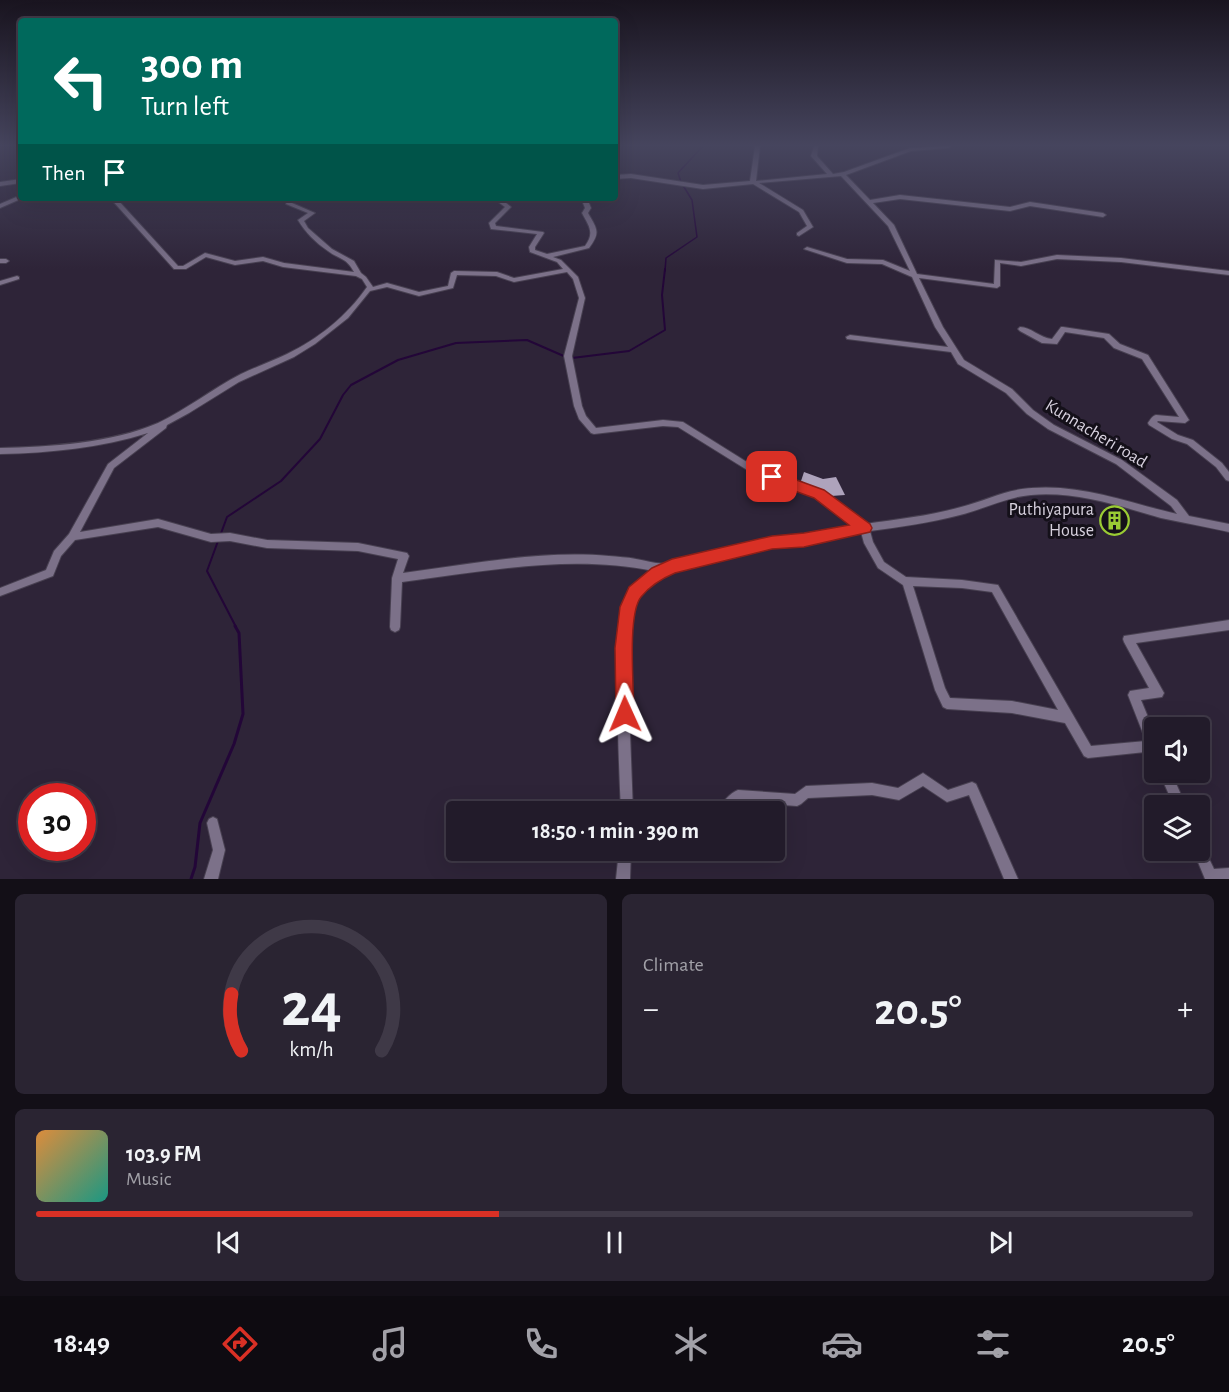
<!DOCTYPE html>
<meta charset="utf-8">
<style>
body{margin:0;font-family:"Alegreya Sans",sans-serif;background:#2a2432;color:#f1f3f6;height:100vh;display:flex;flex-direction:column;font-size:22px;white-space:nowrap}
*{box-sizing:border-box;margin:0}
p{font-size:20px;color:#a2a1a8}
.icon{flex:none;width:33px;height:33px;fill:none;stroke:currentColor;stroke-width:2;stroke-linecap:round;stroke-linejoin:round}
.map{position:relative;height:879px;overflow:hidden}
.details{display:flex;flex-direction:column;gap:15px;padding:15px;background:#130f17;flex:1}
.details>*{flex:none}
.banner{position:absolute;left:18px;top:18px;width:600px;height:183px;border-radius:6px;box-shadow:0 6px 24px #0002,0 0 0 2px #3f3947;background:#00695c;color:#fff;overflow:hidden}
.tools{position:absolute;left:1144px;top:717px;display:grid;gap:12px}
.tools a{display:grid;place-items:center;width:66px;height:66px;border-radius:6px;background:#221b2a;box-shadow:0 6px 24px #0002,0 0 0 2px #3f3947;font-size:30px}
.speed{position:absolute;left:18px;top:783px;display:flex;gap:12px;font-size:30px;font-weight:700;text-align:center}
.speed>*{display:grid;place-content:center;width:78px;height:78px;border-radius:50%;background:#221b2a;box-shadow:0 6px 24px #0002,0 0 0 2px #3f3947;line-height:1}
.speed .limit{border:9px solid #d22;background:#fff;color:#111}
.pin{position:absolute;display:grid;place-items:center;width:51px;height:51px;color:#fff;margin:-26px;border-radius:12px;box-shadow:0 3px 9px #0006}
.me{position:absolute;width:66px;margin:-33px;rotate:359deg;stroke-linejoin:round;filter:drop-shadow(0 0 4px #0008)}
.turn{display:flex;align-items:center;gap:21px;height:126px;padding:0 24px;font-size:27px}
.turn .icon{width:78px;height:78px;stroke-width:2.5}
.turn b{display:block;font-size:42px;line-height:51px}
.then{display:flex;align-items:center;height:57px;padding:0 24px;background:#0003;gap:12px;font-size:22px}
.big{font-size:45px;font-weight:600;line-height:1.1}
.details .tile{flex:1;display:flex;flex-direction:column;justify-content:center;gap:9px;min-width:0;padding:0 21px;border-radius:9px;background:#2a2432}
.details .dial{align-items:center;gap:0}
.dial svg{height:156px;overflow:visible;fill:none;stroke:#3f3947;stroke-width:7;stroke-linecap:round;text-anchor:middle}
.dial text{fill:#f1f3f6;stroke:none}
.song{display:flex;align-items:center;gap:18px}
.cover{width:72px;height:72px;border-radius:9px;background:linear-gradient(135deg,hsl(30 70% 55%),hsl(170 70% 35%))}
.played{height:6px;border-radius:3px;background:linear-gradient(90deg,#d93025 40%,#3f3947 40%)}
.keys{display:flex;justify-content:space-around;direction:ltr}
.heat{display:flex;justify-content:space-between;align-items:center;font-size:33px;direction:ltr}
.details .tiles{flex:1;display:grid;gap:15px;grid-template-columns:1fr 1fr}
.tile:last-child{grid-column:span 2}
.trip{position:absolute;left:446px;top:801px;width:339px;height:60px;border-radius:6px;background:#221b2a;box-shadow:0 6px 24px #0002,0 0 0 2px #3f3947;font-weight:600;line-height:60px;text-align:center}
.tab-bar{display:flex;height:96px;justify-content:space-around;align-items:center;background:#0e0b11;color:#a2a1a8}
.tab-bar .icon{width:42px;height:42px}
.tab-bar .selected{color:#d93025}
.tab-bar b{font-size:27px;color:#f1f3f6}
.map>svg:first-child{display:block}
</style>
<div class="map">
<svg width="1229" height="879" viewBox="0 0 1229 879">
<rect width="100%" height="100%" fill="#2e2438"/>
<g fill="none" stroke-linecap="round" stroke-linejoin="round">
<!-- stream-far2 -->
<path stroke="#230638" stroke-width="1.5" d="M681,182L678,173L703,146
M665,271L666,258L697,237L692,200L684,187"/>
<!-- stream-far1 -->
<path stroke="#230638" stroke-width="2" d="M572,358L629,351L665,330L662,295L665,269
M220,536L227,517L281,481L320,439L343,395L351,385L398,360L456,343L527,340L566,357
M218,541L207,571L236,627"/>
<!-- stream -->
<path stroke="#230638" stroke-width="3" d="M191,879L195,867L200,823L234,744L243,714L239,633L235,626"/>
</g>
<!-- building -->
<path fill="#aea3bc" d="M804,472L823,479L836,477L845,495L831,496L801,481Z
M1116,513L1127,525L1114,528L1103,516Z"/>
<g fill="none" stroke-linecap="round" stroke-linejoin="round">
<defs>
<path id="minor" d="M755,146H760L756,181L827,174L811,156L814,146H818L817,156L833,174L844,172L910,148L951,146L949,148L911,151L846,175L870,200L900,195L1010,207L1030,202L1103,213L1106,215L1103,217L1030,206L1010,211L900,199L873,203L894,225L917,274L994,284L995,260L1021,262L1057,255L1121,258L1229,271V275L1121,262L1057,259L1021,266L1000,263V286L997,288L919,278L943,327L964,360L1012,389L1033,410L1054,425L1122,460L1177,500L1189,516L1229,524V532C1207,527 1184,523 1161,518C1119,506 1076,491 1031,495C1006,497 984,509 960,515C930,523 900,527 870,531L873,542L884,562L906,577L962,580L998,585L1091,746L1146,741L1128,695L1130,691L1149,688L1124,642L1123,639L1124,636L1229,620V630L1136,643L1164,693L1162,697L1141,700L1155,734V751L1088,758L1084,756L1065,723L1012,713L947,709L943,707L935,690L903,585L878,568L864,543L861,532L804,544L772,546L674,570L651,584L639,595L634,607L630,631L629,662L630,732L633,812H621C619,767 617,722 618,678C618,650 617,617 630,592C635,582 646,576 654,571C571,554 485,571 402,582L400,627L399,630L395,632L391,630L390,627L392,578L398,559L358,551L267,548L230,541L211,542L158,527L75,540L61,556L53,576L0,596V588L46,570L54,551L69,534L108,464L148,433C100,448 50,453 0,454V448C49,447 112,443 158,423C187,409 212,389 241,374C256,367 272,361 287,354C318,339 347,316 367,287L362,279L356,276L283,267L263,261L235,265L206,257L186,269H174L110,198H116L178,266H183L205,253L235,261L263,257L284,263L354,272C346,257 340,260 328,251C316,243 305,232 298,220L308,213L286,204L289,198H295L292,203L315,213L304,221L308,228L332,249L354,261L361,273L366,277L373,287L387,283L419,292L448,286L451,273L454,271L497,272L514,278L563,269L557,262L530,252L529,247L537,234L491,229L489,223L505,207L493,198H500L511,207L495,223L496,226L543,232L544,233L535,247V250L547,254L585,246C595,233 589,226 582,213L585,208L581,198H587L591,208L588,213C597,229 601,232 589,248L553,257L561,260L578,277L585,298L572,356L582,406L586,416L596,428L663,420L683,422L758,469L822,492L865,524C898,519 930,516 961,507C985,501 1007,489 1032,488C1082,484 1129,503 1177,514L1171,506L1116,464L1048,429L1027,414L1006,393L958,364L951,352L847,339L846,337L850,335L948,347L935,327L912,277L882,264L847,263L804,249L807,247L847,259L883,260L910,271L888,226L841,176L759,183L803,210L813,227L799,236L797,235V233L807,226L799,212L753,184L703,189L631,178L615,179V175L631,174L703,185L750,181ZM567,272L573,279L579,298L564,356L574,406L579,419L591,433L594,434L663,426L678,427L752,473L816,496L855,526L804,536L772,538L672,562C661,566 648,561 636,559C627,557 618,557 609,556C541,550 471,564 403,573L409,556L407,553L358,543L267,540L230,533L211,534L158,519L80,532L114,468L166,428L167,425L189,413L239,382L294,357L315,344L348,318L370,291L387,287L419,296L453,288L457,275L496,276L514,282ZM913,586L962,588L992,592L1058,710L1012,701L950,698L945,688Z
M21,179V183L0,186V182Z
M21,195V198H23L0,208V204Z
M0,259H6L9,261L6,263H0Z
M17,276L19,277V279L0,285V281Z
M1020,327C1031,327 1040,338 1052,339L1061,327H1063L1109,334L1120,344L1148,355L1189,420L1185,423L1158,421L1157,422L1178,435L1193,440L1222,463L1229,472V481L1226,480L1216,467L1187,444L1172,439L1149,425L1148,423C1150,420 1152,416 1156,415L1179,417L1142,359L1114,348L1104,338L1065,332L1057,344L1042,343L1020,331L1018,329Z
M1159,772H1171L1186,806H1174Z
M923,773L948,790L972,782L976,784L1018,879H1004L969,795L947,802L923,786L899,800L872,795L808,798L801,804L797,806L740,802L732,812H717C720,804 730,793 738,790L795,794L806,786L872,783L898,788Z
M213,817L217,819L225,850L218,879H204L213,850L207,823L209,819Z
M1200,844L1203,846L1214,869L1229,868V879H1205L1193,850H1200Z
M619,850H631L630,879H616Z"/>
</defs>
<!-- minor casing -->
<use href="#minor" stroke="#484051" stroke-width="2"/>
<!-- minor -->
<use href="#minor" fill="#7c7189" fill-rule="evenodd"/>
</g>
<!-- sky -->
<linearGradient id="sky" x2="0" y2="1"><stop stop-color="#19141f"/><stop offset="0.54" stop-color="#46455e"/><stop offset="1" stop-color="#46455e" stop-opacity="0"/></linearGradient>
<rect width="1229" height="269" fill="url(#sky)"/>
<!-- route -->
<path fill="#d93025" stroke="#8d1f18" stroke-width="1.5" d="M772,471L824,490L870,524L872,528L870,532L804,547L772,549L675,573C663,578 649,587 641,597C627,614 634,690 634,714L632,720L625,723L618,720L616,714L615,648L620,607L629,587L652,568L672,559L772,536L804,533L849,525L814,498L767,481L765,477L767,473Z"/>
<!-- icons -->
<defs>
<symbol id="building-ring" viewBox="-11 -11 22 22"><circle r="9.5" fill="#141019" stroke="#9acb34" stroke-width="1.5"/><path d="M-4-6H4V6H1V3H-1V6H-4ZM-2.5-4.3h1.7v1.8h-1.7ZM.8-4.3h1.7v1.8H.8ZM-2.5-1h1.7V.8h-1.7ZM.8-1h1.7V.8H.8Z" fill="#9acb34"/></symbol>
</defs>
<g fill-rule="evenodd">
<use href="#building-ring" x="1098" y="504" width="33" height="33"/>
</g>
<g text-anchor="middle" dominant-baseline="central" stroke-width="6" stroke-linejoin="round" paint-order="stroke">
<!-- street labels -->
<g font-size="18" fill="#d7d1de" stroke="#141019">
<text transform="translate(1096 434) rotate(31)">Kunnacheri road</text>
</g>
<!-- poi labels -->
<g font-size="18" fill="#d7d1de" stroke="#141019" text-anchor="end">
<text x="1094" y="510">Puthiyapura<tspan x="1094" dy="21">House</tspan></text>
</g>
</g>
</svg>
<div class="tools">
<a><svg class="icon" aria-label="sound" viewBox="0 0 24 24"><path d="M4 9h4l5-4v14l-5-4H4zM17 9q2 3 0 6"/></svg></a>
<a><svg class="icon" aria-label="layers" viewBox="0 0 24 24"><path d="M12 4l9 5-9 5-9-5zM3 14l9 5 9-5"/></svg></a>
</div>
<div class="speed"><div class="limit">30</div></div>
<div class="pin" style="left:772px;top:477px;background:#d93025"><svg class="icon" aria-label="arrive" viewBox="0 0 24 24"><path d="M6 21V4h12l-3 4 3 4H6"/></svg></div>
<svg class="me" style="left:625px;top:714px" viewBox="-20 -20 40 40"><path d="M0-17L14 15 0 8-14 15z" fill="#d93025" stroke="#fff" stroke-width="4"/></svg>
<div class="trip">18:50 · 1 min · 390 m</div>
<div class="banner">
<div class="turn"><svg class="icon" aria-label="left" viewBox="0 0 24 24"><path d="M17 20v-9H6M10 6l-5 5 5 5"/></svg><div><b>300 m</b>Turn left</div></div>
<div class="then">Then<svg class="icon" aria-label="arrive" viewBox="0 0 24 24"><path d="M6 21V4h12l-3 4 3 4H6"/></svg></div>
</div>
</div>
<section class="details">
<div class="tiles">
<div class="tile dial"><svg viewBox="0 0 100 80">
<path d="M14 69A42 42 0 1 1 86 69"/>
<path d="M14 69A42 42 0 0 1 9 40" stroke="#d93025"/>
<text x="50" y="56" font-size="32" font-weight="700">24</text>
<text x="50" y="72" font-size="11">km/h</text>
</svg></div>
<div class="tile"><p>Climate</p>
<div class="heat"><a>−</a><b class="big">20.5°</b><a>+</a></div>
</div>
<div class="tile">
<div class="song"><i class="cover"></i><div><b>103.9 FM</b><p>Music</p></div></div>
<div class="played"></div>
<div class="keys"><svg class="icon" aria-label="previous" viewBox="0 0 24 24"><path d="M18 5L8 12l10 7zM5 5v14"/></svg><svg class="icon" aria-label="pause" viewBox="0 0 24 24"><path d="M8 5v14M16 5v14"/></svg><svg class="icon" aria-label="next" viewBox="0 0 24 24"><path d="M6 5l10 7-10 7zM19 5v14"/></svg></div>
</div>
</div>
</section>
<nav class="tab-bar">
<b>18:49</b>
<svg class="icon selected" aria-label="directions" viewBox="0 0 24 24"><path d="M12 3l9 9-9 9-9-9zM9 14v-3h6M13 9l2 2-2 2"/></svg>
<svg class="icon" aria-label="music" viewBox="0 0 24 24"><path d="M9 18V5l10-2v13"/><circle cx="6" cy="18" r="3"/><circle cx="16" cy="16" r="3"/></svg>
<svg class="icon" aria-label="phone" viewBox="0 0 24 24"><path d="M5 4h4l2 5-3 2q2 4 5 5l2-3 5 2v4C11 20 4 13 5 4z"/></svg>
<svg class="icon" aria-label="climate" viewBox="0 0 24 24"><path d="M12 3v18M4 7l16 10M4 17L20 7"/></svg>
<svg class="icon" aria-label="car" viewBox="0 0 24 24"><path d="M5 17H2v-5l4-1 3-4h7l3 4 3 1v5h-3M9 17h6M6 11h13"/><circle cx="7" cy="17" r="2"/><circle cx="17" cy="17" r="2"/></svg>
<svg class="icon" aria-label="filters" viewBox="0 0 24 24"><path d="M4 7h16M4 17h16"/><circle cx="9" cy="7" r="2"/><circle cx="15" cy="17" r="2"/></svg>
<b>20.5°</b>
</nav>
